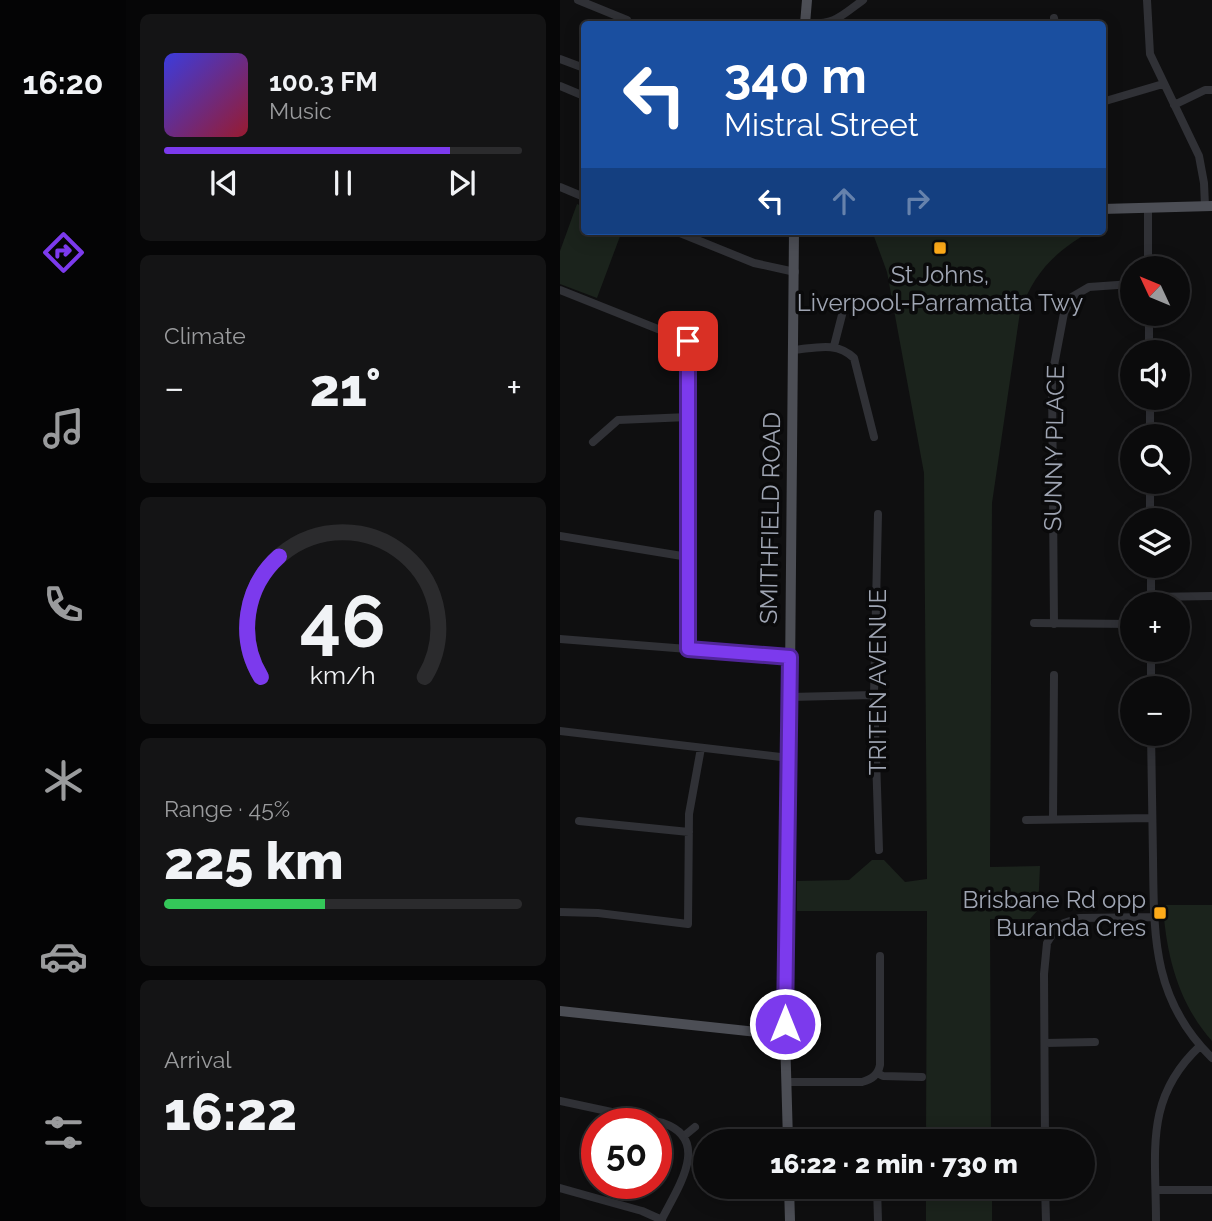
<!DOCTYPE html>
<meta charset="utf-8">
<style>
body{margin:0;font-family:Raleway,sans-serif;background:#141415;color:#f1f3f6;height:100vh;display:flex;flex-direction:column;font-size:26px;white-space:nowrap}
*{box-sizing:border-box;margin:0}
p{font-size:23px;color:#9a9b9d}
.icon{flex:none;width:38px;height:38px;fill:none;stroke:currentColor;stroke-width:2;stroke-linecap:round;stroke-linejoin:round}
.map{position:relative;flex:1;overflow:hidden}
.drawer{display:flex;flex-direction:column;gap:14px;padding:14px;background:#060607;width:434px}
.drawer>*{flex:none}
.guide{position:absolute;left:21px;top:21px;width:525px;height:214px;border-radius:7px;box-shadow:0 4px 18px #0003,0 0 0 2px #2b2b2d;background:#1a4fa0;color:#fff;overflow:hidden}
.needle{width:46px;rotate:314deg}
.fabs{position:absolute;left:560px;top:256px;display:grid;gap:14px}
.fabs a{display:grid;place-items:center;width:70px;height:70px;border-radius:50%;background:#0b0b0c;box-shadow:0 4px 18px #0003,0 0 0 2px #2b2b2d;font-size:35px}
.speed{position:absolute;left:21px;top:1108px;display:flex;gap:14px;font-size:35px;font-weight:700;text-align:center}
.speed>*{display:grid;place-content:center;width:91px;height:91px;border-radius:50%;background:#0b0b0c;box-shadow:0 4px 18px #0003,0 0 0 2px #2b2b2d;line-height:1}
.speed .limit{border:10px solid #d22;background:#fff;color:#111}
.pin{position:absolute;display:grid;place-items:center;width:60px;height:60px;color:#fff;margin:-30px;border-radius:14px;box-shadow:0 4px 10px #0006}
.me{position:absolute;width:77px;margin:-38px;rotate:0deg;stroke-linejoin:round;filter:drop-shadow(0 0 5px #0008)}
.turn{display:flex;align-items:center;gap:24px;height:147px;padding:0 28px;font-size:32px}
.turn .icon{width:91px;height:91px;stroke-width:2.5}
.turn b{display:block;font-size:49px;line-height:60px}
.lanes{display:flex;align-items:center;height:66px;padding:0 28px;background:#0003;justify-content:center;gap:35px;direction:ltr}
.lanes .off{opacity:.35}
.big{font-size:52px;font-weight:800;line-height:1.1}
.drawer .card{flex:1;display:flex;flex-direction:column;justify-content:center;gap:10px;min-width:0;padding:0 24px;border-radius:10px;background:#141415}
.drawer .dial{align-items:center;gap:0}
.dial svg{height:182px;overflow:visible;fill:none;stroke:#2b2b2d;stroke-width:7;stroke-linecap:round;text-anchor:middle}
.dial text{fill:#f1f3f6;stroke:none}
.song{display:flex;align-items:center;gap:21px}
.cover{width:84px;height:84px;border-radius:10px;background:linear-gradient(135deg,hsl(240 70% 55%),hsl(350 70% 35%))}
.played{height:7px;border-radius:4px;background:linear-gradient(90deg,#7c3aed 80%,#2b2b2d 80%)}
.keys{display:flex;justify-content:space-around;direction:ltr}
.heat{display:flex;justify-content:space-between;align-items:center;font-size:38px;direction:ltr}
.charge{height:10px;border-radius:5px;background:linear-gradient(90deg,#34c759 45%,#2b2b2d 0)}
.trip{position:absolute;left:133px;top:1129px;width:402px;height:70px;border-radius:35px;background:#0b0b0c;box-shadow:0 4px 18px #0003,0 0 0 2px #2b2b2d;font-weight:800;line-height:70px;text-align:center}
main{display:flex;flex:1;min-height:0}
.menu{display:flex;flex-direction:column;width:126px;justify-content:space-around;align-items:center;background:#040405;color:#9a9b9d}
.menu .icon{width:49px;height:49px}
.menu .active{color:#7c3aed}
.menu b{font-size:32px;color:#f1f3f6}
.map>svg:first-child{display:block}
</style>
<main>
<nav class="menu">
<b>16:20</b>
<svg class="icon active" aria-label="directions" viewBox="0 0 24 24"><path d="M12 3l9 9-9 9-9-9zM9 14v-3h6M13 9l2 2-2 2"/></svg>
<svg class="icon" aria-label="music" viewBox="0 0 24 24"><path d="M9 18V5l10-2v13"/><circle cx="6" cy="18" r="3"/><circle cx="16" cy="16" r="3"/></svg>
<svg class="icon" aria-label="phone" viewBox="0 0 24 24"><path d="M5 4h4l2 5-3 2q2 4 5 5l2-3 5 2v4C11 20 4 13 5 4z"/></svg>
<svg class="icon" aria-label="climate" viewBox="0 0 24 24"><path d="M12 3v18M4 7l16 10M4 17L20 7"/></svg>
<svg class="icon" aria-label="car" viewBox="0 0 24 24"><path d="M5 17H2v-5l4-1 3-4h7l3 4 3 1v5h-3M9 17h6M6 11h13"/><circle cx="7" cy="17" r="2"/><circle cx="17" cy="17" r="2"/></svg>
<svg class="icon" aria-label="filters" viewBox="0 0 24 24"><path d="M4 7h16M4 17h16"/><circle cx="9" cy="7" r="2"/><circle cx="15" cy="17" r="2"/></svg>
</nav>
<section class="drawer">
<div class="card">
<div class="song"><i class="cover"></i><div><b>100.3 FM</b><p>Music</p></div></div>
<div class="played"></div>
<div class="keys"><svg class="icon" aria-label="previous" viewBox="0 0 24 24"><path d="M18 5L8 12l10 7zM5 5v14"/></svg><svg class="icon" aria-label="pause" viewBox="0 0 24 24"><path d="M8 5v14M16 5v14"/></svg><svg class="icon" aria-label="next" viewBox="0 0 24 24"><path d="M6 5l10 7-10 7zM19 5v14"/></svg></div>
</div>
<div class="card"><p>Climate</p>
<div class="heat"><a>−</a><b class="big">21°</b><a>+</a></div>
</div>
<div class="card dial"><svg viewBox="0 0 100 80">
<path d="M14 69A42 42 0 1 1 86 69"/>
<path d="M14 69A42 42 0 0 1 22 16" stroke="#7c3aed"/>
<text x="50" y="56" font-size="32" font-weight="700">46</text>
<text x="50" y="72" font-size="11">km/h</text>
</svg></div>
<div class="card"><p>Range · 45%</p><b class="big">225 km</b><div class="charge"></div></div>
<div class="card"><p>Arrival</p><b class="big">16:22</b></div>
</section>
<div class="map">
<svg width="652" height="1221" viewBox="0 0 652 1221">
<rect width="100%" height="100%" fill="#0f0f10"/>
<!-- green -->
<path fill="#1b231c" d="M17,204L24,207V231H62L37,298L0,284V251Z
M312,231H509L521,237C490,256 472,278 460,312L432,503L430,867L480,866L478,910L470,919H430L431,1141H366L367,911H237V881L289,880L312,860H324L345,882L367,879L364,473L327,272Z
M603,905H652V1041C618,1003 606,954 603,905Z
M366,1187H432V1221H366Z"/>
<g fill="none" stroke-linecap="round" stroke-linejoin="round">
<!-- minor -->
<path stroke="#303136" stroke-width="8" d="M18,0L67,20
M587,0L590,54L639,156L644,183L645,206
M494,18L495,24
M245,23C275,25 280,17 303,0
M0,59L24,68
M0,86L24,96
M542,102L603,84
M614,105L645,90H652
M0,187L24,197
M588,207V268
M115,231L194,263L235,272
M0,290L128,341V649
M589,313V352
M274,346L283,311
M233,350C256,348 276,341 294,358L314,437
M590,397V436
M33,442L58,420L128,417
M590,481V520
M318,514L314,695L319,850
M0,536L128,557
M591,565V604
M591,597L652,596
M474,623L572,624
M494,624L492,376L504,313L512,297L529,287L572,284
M0,639L230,657
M591,649V688
M230,697L314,695
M0,731L229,758
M591,733C592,775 592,816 593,858C594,936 592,999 652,1058
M493,819L494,675
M466,820L592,818
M19,821L129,832
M0,912L38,913L128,924L129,814L141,748
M485,1043L535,1042
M317,1073L323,1076L362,1077
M227,1082H302C312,1079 318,1075 320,1065V956
M0,1101L103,1123C153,1140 116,1190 101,1221
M124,1136L135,1127
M485,1141L484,974L487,943L495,930L504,923L519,918L593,917
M317,1186L318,1221
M485,1186L486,1221
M0,1188L82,1211L102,1220
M596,1190H652
M596,1221C596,1151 584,1098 640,1046"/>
<!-- major -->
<path stroke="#4c4e55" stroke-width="10" d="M245,24L247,0
M542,209L652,206
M0,1011L225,1035
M228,1141L225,1035V939L228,902L234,231
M229,1186L230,1221"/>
</g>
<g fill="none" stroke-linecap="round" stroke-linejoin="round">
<defs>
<path id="route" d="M128,341V649L230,657L225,1024"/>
</defs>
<!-- route casing -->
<use href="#route" stroke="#51269a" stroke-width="18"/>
<!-- route -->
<use href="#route" stroke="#7c3aed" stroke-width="12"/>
</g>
<!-- markers -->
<g fill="#feab19" stroke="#0a0a0b" stroke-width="2.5">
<rect x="373" y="241" width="14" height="14" rx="3.5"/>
<rect x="593" y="906" width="14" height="14" rx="3.5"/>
</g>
<g text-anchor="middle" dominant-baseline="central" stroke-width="7" stroke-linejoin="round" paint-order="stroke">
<!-- poi labels -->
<g font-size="24" fill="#9fa5b3" stroke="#0a0a0b">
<text x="380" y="274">St Johns,<tspan x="380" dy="28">Liverpool-Parramatta Twy</tspan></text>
<text x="586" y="899" text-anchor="end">Brisbane Rd opp<tspan x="586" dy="28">Buranda Cres</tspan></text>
</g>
<!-- street labels -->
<g font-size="24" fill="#9fa5b3" stroke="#0a0a0b">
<text transform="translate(494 448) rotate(-89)">SUNNY PLACE</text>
<text transform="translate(210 518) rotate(-89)">SMITHFIELD ROAD</text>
<text transform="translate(317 682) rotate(-90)">TRITEN AVENUE</text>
</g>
</g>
</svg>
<div class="fabs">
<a><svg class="needle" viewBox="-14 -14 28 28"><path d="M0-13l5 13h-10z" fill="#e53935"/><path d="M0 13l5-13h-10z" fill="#9a9b9d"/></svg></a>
<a><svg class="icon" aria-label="sound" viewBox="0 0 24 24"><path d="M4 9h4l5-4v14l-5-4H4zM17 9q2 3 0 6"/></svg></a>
<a><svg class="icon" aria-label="search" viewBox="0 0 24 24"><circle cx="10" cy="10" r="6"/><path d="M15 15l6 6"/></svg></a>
<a><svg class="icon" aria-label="layers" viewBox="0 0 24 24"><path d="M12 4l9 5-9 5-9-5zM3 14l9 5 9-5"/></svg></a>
<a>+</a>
<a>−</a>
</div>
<div class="speed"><div class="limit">50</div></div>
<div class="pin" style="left:128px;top:341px;background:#d93025"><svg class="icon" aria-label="arrive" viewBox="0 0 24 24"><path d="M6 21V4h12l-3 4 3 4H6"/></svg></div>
<svg class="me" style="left:225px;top:1024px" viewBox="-20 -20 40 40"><circle r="17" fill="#7c3aed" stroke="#fff" stroke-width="3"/><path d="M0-11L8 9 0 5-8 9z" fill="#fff"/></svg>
<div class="trip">16:22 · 2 min · 730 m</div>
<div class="guide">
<div class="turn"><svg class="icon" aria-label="left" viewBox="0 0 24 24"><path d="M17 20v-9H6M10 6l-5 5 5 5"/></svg><div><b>340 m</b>Mistral Street</div></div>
<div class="lanes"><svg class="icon" aria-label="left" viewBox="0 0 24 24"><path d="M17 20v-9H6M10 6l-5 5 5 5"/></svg><svg class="icon off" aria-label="ahead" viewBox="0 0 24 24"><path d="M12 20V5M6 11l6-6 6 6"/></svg><svg class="icon off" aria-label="right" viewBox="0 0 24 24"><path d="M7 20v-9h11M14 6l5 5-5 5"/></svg></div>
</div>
</div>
</main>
